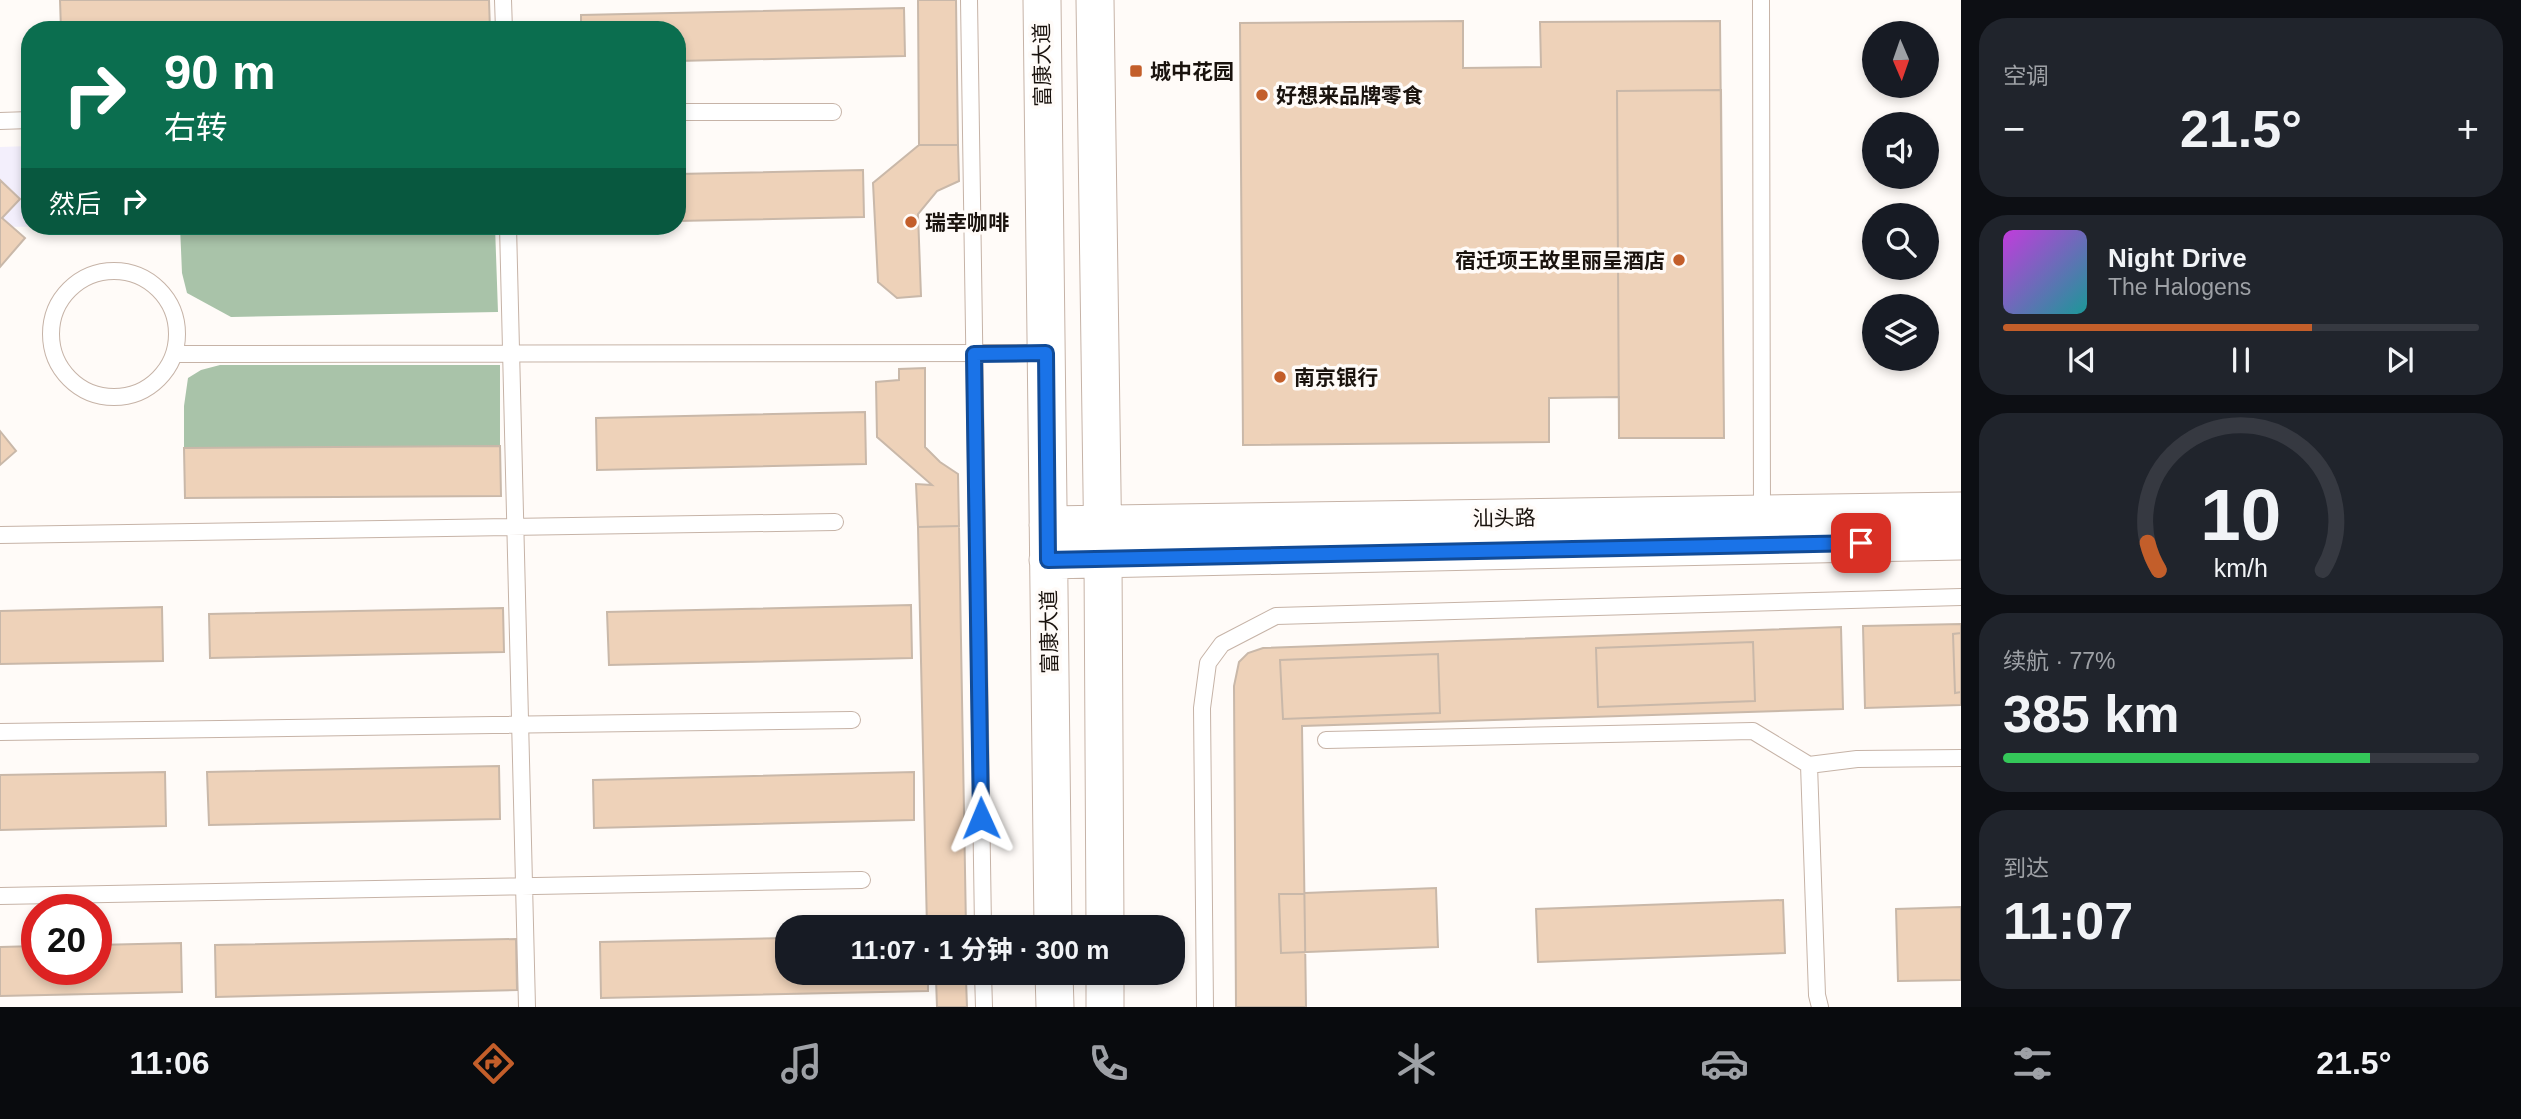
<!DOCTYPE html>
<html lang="zh">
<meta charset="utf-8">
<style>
body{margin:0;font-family:Helvetica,"Noto Sans SC",sans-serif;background:#20242c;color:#f1f3f6;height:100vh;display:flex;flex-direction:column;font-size:26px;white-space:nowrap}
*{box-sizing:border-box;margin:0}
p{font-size:23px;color:#9ea1a6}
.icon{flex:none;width:38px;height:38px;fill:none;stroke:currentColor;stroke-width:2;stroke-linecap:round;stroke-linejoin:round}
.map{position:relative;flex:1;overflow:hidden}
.sheet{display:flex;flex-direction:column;gap:18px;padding:18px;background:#0d0f14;width:560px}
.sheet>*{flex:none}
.hud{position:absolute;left:21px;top:21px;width:665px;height:214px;border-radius:28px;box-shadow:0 4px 10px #0003;background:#0b6e4f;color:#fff;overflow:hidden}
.needle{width:46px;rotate:178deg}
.buttons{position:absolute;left:1862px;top:21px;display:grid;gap:14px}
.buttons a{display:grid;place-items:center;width:77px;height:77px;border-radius:50%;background:#171b24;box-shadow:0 4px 10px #0003;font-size:35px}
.speed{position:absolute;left:21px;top:894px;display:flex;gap:14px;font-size:35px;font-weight:700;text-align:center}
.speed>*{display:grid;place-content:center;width:91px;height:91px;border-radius:50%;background:#171b24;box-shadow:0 4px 10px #0003;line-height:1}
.speed .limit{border:10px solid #d22;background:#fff;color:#111}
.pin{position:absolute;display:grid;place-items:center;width:60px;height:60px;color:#fff;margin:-30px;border-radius:14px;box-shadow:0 4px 10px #0006}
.me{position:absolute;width:77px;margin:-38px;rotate:359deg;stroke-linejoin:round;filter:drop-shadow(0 0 5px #0008)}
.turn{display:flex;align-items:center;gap:24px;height:147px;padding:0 28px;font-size:32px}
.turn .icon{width:91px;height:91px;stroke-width:2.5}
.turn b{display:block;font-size:49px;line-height:60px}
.then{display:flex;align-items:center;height:66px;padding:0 28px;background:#0003;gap:14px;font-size:26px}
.big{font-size:52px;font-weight:700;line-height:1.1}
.sheet .tile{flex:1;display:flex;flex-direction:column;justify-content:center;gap:10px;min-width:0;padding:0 24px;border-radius:28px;background:#20242c}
.sheet .dial{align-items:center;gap:0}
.dial svg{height:182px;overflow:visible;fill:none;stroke:#363941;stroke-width:7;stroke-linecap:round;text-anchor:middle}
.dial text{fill:#f1f3f6;stroke:none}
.song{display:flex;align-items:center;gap:21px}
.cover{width:84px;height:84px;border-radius:10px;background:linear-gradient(135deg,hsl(290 70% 55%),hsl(180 70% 35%))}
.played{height:7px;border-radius:4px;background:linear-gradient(90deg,#c35e2a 65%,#363941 65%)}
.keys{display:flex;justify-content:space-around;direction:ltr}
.heat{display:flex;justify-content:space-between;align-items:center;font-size:38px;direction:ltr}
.charge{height:10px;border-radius:5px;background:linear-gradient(90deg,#34c759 77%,#363941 0)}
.trip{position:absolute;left:775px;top:915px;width:410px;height:70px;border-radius:28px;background:#171b24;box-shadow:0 4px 10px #0003;font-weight:700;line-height:70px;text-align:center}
.tabs{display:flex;height:112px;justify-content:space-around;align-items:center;background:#090b0e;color:#9ea1a6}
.tabs .icon{width:49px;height:49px}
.tabs .selected{color:#c35e2a}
.tabs b{font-size:32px;color:#f1f3f6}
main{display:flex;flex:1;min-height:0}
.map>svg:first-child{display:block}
</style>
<main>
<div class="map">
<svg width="1961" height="1007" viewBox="0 0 1961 1007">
<rect width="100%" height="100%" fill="#fffbf8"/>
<!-- education -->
<path fill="#f3effc" d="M30,146V226H85L0,227V147Z"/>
<!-- forest -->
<path fill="#a9c3a9" d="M180,226H495L498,312L231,317L187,293L182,273Z
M220,365H500V446L184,448V406L188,378L201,370Z"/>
<!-- building -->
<path fill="#eed2b9" stroke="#c9b8a9" stroke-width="2" d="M60,0H489L490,30H61Z
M918,0H956L958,145H919Z
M904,8L905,56L677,61V30H581V15Z
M1463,21V68L1541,67L1540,22L1720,21L1724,438H1619V397L1549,398V442L1243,445L1240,23Z
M1721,90L1724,438H1619L1617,91Z
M919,145H958L959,181L937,191L918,214L921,296L897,298L878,282L873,183Z
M863,170L864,217L677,221V174Z
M0,180L20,199L2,218L25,238L0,267Z
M925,368V447L940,462L958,474L959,526L918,527L916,484L932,485L877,437L876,382L899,380V369Z
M865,412L866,464L597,470L596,418Z
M0,431L16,451L0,465Z
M500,446L501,496L185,498L184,448Z
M959,526L966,928H927L918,527Z
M911,605L912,658L609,665L607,612Z
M162,607L163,661L0,664V611Z
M503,608L504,652L210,658L209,614Z
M1961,624V705L1865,708L1863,626Z
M1841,627L1843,709L1302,726L1306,1007H1236L1234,686L1239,662L1248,653L1263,648Z
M1961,633V692L1955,693L1953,634Z
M1753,642L1755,701L1598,707L1596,648Z
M1438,654L1440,713L1283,719L1280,660Z
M499,766L500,819L209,825L207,772Z
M165,772L166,826L0,830V775Z
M914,772V820L594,828L593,780Z
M1436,888L1438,947L1281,953L1279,894Z
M1783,900L1785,953L1538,962L1536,909Z
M1961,907V980L1898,981L1896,909Z
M788,938V973H928V991L601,998L600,942Z
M516,939L517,990L216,997L215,945Z
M181,943L182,992L0,996V947L37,946V970H96V945Z
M928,973H966V979H928Z
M936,979H966L967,1007H937Z"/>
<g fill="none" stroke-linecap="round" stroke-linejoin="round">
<defs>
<path id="service" d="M503,0L504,30
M969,0L983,928
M1761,0L1762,516
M677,112H833
M0,121L30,120
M508,226L527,1007
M51 334a63 63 0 1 1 126 0a63 63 0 1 1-126 0Z
M174,354L1046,353
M0,535L835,522
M0,732L852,720
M1326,740L1753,731L1809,765L1857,759L1961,758
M1809,765L1817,995L1820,1007
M0,896L862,880
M983,973L984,1007
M1205,1007L1202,708L1208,663L1222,644L1276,616L1961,597"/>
<path id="tertiary" d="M1042,0L1053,928
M1095,0L1103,560L1105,928
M1048,525L1961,511
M1048,560L1961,541
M1054,973L1055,1007
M1105,973V1007"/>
</defs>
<!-- service casing -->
<use href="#service" stroke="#c6b3a7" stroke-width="18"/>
<!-- tertiary casing -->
<use href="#tertiary" stroke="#c6b3a7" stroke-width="39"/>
<!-- service -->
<use href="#service" stroke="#fff" stroke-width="16"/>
<!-- tertiary -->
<use href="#tertiary" stroke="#fff" stroke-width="37"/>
</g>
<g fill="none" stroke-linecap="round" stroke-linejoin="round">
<defs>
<path id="route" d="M981,818L974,354L1046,353L1048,560L1861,543"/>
</defs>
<!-- route casing -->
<use href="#route" stroke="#114b97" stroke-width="18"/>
<!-- route -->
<use href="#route" stroke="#1a73e8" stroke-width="12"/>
</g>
<!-- markers -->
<g fill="#c35e2a" stroke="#fffbf8" stroke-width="2.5">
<rect x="1129" y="64" width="14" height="14" rx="3.5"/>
<circle cx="1262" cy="95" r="7"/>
<circle cx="911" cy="222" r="7"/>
<circle cx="1679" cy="260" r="7"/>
<circle cx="1280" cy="377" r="7"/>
</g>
<g text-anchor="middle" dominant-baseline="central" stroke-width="7" stroke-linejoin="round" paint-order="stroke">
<!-- street labels -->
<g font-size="21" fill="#1a130e" stroke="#fffbf8">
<text transform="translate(1042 65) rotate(-91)">富康大道</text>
<text transform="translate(1504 518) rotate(-1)">汕头路</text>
<text transform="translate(1049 632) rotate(-91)">富康大道</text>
</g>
<!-- poi labels -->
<g font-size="21" font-weight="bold" fill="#1a130e" stroke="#fffbf8" text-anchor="start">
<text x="1150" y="71">城中花园</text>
<text x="1276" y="95">好想来品牌零食</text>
<text x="925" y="222">瑞幸咖啡</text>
<text x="1665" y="260" text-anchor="end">宿迁项王故里丽呈酒店</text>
<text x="1294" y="377">南京银行</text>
</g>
</g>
</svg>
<div class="buttons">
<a><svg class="needle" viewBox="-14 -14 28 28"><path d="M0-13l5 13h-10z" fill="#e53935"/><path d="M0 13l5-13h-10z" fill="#9ea1a6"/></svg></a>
<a><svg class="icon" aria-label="sound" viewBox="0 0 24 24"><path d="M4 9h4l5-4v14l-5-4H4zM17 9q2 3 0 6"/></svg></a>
<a><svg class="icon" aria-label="search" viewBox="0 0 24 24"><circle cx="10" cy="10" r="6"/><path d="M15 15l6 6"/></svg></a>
<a><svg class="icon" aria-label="layers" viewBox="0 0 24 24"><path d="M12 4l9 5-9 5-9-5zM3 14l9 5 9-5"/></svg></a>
</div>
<div class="speed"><div class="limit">20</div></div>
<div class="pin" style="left:1861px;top:543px;background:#d93025"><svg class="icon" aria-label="arrive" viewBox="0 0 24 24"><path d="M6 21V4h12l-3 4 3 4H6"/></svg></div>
<svg class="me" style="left:981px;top:818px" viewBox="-20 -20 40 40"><path d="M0-17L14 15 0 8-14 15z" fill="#1a73e8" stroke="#fff" stroke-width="4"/></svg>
<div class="trip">11:07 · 1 分钟 · 300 m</div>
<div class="hud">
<div class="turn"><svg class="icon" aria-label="right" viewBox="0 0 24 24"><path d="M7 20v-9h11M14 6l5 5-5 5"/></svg><div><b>90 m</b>右转</div></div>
<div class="then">然后<svg class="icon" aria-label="right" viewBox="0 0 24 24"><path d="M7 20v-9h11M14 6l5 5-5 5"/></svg></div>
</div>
</div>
<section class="sheet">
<div class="tile"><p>空调</p>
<div class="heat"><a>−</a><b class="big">21.5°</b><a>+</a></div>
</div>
<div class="tile">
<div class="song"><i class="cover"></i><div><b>Night Drive</b><p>The Halogens</p></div></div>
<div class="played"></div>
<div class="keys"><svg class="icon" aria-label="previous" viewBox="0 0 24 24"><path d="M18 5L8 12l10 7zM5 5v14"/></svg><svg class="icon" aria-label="pause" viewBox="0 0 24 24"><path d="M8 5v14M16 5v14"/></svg><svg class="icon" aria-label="next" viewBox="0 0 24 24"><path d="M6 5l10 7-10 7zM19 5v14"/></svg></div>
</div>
<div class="tile dial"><svg viewBox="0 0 100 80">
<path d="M14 69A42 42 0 1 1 86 69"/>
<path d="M14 69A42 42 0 0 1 9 57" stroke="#c35e2a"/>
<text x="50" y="56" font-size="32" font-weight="700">10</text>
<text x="50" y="72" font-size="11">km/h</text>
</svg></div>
<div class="tile"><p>续航 · 77%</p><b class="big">385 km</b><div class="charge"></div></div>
<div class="tile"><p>到达</p><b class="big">11:07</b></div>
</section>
</main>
<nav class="tabs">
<b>11:06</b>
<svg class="icon selected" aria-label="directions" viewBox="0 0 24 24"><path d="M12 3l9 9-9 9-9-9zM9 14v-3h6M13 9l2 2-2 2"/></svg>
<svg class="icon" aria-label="music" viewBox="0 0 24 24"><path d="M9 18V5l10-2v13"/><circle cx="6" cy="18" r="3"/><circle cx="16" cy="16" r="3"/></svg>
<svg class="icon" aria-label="phone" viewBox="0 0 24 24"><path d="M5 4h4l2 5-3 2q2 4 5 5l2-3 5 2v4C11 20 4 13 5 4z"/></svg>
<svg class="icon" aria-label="climate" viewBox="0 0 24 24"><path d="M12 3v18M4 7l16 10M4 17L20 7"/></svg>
<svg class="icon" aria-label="car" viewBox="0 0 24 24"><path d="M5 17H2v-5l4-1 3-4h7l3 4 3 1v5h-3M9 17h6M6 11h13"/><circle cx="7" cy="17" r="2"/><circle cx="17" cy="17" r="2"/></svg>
<svg class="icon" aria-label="filters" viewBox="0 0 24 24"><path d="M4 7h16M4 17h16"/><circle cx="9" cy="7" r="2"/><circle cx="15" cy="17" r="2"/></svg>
<b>21.5°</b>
</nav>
